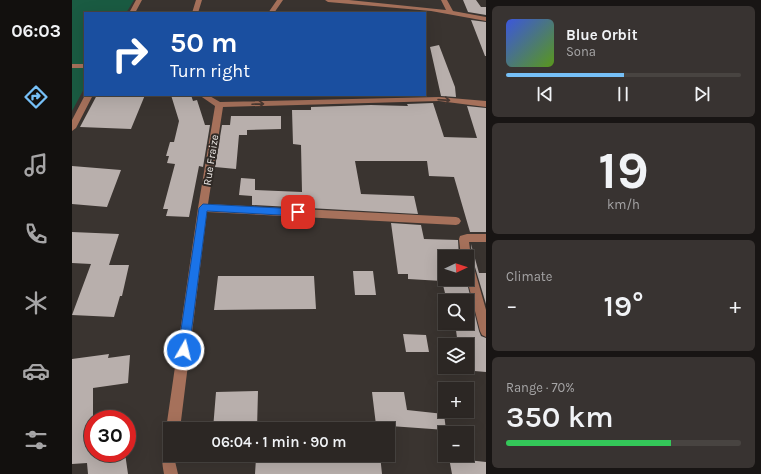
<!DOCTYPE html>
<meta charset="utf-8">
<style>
body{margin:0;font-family:Karla,sans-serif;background:#383331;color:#f1f3f6;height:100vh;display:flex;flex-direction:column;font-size:15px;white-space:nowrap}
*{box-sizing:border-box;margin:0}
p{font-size:13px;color:#a6a5a6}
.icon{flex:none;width:22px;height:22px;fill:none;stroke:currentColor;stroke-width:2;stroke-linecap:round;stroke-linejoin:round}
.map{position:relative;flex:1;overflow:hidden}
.details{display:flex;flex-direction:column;gap:6px;padding:6px;background:#181514;width:275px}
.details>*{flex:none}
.guide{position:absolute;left:12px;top:12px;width:342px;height:84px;border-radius:0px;box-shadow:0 4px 16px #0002,0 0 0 1px #484441;background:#1a4fa0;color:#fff;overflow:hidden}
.needle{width:26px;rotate:86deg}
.controls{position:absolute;left:366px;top:250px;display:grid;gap:8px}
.controls a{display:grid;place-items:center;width:36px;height:36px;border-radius:0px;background:#2c2724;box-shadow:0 4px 16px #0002,0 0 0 1px #484441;font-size:20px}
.speed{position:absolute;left:12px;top:410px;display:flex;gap:8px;font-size:20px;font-weight:700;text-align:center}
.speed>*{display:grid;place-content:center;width:52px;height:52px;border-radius:50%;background:#2c2724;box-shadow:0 4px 16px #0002,0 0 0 1px #484441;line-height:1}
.speed .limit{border:6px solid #d22;background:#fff;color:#111}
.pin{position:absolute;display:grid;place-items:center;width:34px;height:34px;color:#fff;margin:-17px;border-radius:8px;box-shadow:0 2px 6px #0006}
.me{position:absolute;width:44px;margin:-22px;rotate:8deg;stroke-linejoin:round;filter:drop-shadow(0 0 3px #0008)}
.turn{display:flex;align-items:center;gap:14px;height:84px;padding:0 20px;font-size:18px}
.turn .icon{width:52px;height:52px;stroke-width:2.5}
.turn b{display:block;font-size:28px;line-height:34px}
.big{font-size:30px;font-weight:600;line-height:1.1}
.details .tile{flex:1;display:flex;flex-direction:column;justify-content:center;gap:6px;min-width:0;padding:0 14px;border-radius:6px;background:#383331}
.details .dial{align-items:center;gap:0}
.dial b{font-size:52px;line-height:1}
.song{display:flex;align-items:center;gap:12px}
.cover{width:48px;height:48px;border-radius:6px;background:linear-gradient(135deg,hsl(230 70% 55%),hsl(90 70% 35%))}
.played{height:4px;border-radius:2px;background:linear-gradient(90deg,#76c0f7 50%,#484441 50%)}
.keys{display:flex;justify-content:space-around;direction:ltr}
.heat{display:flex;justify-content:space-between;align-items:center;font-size:22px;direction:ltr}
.charge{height:6px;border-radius:3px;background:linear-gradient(90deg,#34c759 70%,#484441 0)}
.trip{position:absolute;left:91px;top:422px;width:232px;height:40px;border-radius:0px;background:#2c2724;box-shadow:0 4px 16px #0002,0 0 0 1px #484441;font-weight:600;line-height:40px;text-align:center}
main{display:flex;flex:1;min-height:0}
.tab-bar{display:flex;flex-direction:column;width:72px;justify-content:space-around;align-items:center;background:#12100e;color:#a6a5a6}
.tab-bar .icon{width:28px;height:28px}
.tab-bar .active{color:#76c0f7}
.tab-bar b{font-size:18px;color:#f1f3f6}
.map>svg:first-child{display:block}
</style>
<main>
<nav class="tab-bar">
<b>06:03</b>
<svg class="icon active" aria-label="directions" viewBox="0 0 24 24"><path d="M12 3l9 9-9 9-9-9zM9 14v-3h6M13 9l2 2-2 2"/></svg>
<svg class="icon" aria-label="music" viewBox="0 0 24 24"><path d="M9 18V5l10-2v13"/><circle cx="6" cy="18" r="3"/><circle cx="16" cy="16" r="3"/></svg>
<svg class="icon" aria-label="phone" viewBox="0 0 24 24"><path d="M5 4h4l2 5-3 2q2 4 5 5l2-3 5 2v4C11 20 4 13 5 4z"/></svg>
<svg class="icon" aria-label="climate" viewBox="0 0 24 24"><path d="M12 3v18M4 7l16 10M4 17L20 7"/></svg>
<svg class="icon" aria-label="car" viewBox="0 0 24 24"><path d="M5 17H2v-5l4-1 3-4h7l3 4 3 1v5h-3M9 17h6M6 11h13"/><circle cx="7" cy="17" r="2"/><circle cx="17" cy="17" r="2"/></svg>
<svg class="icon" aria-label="filters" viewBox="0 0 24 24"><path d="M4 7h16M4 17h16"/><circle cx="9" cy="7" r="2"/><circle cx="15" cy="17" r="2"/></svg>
</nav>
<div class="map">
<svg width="414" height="474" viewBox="0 0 414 474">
<rect width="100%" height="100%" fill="#3a3430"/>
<!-- green -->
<path fill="#1a5b42" d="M0,0H62L54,13H13V87L0,111Z"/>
<!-- building -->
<path fill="#b8afac" d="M391,0H404L409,7H414V15L396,12Z
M399,20L414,22V56H413Z
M367,45L383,87L384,97L369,96L358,47Z
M25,95H73L59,129L8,127Z
M99,95H119L121,101L125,100L133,125H138L131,167L127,166L117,217L94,216L96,209H91L103,164L95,163L97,156H94L98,142H102L107,121Z
M361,103L372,137L405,138L395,106L414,108V232H398L382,177L357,176L355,161H283L289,194L342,196L346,214L180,205V196L167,195L169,178L183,179V190L230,192L229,145L221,144L220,110H239V107L299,105L336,106L335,104Z
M159,116H209V129L175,130V135H167L164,169L143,167L150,125H158Z
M0,166L49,170L35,207L0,204Z
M319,223L349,225L352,239L386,240L387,257H373V279H394L407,331L409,336L414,338V372L391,370L390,367H395V345H386L383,323H395V301H375L370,281L336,279V274H326Z
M0,232L47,234L37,265H57L50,296H48L42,317L0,315L19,264L0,263Z
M399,244L407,273H414V304L400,257Z
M281,271H301L304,295H283Z
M146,276H242L244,309L142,310Z
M331,334L354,335L357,352H334Z
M37,354L36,358L58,355L56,383L21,388V453H53L56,474H16L15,463L0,464V359Z
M186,391L185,429H141L144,392Z
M300,392H332L335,410L372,414L374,430L304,425Z
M139,455H308L310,474H183L184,458H138Z
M377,458L414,462V474H380Z"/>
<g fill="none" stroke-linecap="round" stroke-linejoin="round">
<!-- minor -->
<path fill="#a6715b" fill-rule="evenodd" d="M64,0H70L63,13H57Z
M124,0H130L126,13H120Z
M205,0H211L202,13H196Z
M253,0H277L374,10L369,0H375L381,11L414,17V21L359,11L256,2Z
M0,64H13V68H0Z
M13,95H21L4,128L0,131V120Z
M127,95H136L148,102L367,97L414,101V107L367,101L151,107L136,204L384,217L387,218L389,221L387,224L384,225L135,212L108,429H98V434L94,429L126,208L143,106Z
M395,234H414V242H397L399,257L414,310V337L410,335L408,331L395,279V257H389L387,239L388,236Z
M98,443V455H104L103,461L106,474H92C90,463 89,456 93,445Z"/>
</g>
<!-- one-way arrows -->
<defs><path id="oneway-shaft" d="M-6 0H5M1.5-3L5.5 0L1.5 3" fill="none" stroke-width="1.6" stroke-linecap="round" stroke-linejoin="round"/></defs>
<g stroke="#483831">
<use href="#oneway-shaft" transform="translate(372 100) rotate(4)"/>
<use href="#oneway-shaft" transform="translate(186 104) rotate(-2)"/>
</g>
<!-- route -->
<path fill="#1a73e8" stroke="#114b97" d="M131,204L226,209L230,212L226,216L135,211L117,350L116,354L112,355L108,354L106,350L127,208Z"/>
<g text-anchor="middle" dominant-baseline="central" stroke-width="4" stroke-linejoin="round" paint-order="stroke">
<!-- street labels -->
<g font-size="11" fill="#ebe7e4" stroke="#302a26">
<text transform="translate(139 160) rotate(-81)">Rue Fraize</text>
</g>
</g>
</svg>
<div class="controls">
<a><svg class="needle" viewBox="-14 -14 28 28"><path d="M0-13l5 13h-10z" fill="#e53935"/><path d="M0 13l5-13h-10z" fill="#a6a5a6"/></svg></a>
<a><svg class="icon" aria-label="search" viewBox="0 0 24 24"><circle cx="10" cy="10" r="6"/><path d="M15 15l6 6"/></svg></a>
<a><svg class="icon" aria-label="layers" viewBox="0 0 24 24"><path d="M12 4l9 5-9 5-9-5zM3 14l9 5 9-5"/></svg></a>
<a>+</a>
<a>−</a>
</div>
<div class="speed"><div class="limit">30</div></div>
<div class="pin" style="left:226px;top:212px;background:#d93025"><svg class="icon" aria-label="arrive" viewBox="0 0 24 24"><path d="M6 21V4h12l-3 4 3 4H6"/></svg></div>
<svg class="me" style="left:112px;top:350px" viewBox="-20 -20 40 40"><circle r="17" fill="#1a73e8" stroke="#fff" stroke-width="3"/><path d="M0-11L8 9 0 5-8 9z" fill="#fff"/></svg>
<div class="trip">06:04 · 1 min · 90 m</div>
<div class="guide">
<div class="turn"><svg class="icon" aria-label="right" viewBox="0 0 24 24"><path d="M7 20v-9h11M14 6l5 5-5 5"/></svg><div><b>50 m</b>Turn right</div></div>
</div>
</div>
<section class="details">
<div class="tile">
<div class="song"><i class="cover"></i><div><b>Blue Orbit</b><p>Sona</p></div></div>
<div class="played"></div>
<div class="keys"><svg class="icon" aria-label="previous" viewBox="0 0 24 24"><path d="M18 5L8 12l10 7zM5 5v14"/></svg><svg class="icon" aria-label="pause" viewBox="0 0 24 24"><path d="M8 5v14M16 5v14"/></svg><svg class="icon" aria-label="next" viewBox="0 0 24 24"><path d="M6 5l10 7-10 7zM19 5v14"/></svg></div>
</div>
<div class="tile dial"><b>19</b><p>km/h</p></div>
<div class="tile"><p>Climate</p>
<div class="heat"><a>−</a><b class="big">19°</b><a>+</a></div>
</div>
<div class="tile"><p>Range · 70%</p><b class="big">350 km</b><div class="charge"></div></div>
</section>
</main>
